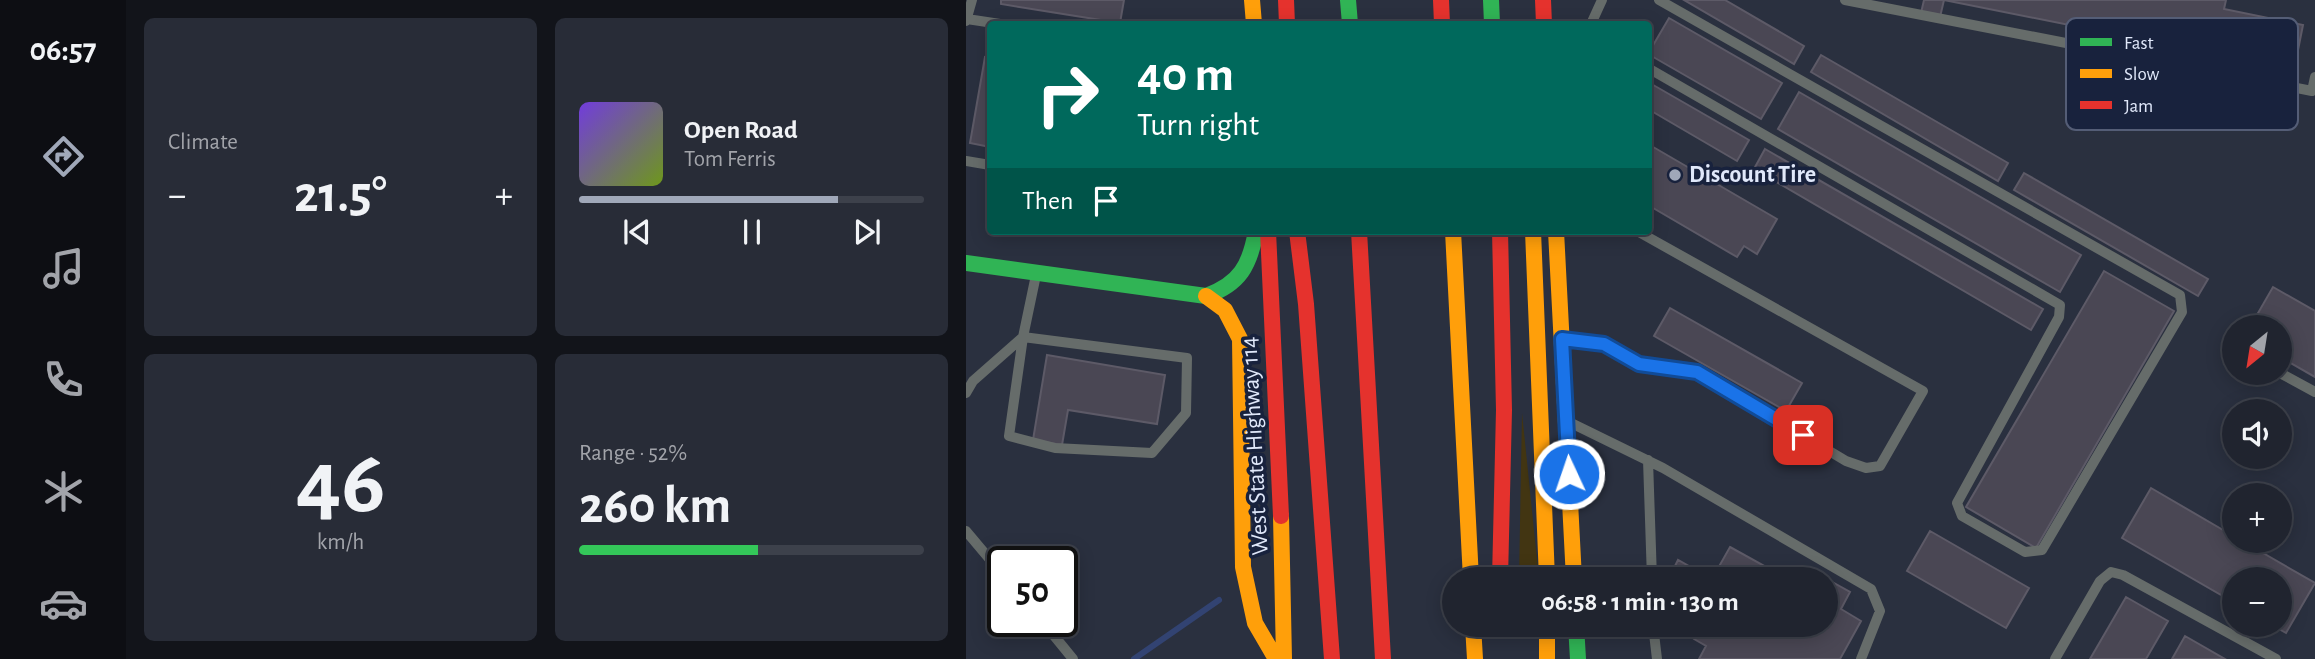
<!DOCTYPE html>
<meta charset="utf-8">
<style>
body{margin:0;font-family:"Alegreya Sans",sans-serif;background:#282c37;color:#f1f3f6;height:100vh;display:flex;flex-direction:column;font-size:26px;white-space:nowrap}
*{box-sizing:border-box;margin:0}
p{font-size:23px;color:#a2a4aa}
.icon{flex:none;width:38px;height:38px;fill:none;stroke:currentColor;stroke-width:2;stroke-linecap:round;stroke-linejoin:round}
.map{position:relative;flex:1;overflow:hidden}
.side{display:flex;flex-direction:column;gap:18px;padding:18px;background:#12141a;width:840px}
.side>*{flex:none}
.hud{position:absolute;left:21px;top:21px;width:665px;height:214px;border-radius:7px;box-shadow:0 4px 18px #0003,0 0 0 2px #3d414b;background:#00695c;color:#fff;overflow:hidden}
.needle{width:46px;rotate:210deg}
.controls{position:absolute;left:1256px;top:315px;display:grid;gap:14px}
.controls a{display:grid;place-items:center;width:70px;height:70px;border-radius:50%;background:#20242f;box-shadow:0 4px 18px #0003,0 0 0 2px #3d414b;font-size:35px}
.speed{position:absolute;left:21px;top:546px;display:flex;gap:14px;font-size:35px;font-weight:700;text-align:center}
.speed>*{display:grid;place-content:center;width:91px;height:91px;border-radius:50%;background:#20242f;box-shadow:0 4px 18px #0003,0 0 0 2px #3d414b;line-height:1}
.speed .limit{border:4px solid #111;border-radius:10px;background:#fff;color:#111}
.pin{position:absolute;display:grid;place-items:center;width:60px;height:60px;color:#fff;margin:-30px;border-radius:14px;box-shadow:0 4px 10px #0006}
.me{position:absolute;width:77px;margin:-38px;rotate:357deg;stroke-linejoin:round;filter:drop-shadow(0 0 5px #0008)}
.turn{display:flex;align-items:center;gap:24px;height:147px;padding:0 35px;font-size:32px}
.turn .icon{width:91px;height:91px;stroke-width:2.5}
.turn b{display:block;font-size:49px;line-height:60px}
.then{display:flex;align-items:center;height:66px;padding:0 35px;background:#0003;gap:14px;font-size:26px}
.big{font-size:52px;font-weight:700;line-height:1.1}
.side .tile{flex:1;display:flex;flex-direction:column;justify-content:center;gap:10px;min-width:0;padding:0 24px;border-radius:10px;background:#282c37}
.side .dial{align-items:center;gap:0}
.dial b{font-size:91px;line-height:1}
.song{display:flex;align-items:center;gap:21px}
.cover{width:84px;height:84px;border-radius:10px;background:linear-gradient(135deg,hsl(260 70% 55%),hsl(80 70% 35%))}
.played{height:7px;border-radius:4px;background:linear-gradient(90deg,#a0a8b9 75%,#3d414b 75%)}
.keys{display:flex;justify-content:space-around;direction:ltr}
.heat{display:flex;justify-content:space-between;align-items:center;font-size:38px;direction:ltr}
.charge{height:10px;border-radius:5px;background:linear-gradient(90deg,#34c759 52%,#3d414b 0)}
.side .tiles{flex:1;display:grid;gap:18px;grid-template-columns:repeat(2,1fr)}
.trip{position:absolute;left:476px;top:567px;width:396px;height:70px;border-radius:35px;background:#20242f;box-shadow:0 4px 18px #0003,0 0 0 2px #3d414b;font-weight:700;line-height:70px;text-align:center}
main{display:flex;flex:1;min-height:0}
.tab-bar{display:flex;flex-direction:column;width:126px;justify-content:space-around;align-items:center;background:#0d0e13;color:#a2a4aa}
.tab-bar .icon{width:49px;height:49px}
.tab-bar .selected{color:#a0a8b9}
.tab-bar b{font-size:32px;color:#f1f3f6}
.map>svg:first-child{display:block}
</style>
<main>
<nav class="tab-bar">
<b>06:57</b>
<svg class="icon selected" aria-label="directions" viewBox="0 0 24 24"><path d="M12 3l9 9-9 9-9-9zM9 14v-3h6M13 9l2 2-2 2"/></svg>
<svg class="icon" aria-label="music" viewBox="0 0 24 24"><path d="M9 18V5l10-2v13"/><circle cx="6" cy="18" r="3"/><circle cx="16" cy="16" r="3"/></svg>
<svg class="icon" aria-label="phone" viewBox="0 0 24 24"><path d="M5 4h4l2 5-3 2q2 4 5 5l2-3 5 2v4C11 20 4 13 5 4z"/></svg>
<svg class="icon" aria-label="climate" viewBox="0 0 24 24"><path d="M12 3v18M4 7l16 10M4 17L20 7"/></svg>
<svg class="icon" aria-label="car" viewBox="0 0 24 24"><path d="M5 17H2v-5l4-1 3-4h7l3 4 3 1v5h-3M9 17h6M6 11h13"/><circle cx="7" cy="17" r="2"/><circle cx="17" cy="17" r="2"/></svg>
</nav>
<section class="side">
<div class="tiles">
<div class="tile"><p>Climate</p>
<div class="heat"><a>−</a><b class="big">21.5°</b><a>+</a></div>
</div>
<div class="tile">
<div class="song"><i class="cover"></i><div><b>Open Road</b><p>Tom Ferris</p></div></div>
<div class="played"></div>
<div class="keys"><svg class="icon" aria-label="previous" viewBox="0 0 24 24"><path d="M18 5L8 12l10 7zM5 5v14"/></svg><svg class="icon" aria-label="pause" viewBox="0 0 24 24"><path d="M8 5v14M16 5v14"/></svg><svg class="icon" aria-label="next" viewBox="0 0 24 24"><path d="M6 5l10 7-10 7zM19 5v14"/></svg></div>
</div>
<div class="tile dial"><b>46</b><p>km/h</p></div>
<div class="tile"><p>Range · 52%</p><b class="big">260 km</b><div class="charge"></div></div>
</div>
</section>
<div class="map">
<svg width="1349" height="659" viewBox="0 0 1349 659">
<rect width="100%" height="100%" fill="#2a303f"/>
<!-- green -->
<path fill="#423512" d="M556,413L573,579H553Z"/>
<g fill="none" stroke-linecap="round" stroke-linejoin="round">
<!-- stream -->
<path stroke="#324372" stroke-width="6" d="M168,659L253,600"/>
</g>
<!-- building -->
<path fill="#4a4754" stroke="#5d5a67" stroke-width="2" d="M35,0H158L154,23L35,4Z
M718,0H759L838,46L828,64Z
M958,0H1260L1258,9L1337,25L1328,70L978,0L974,17L955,13Z
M703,18L816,83L795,119L682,54Z
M855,55L1042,163L1032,181L845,72Z
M19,57L24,58V147L4,143Z
M682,82L783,140L771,161L682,109Z
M833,92L1115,255L1094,292L812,129Z
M682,144L811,219L791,254L778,246L771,257L682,205Z
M799,149L1077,309L1065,330L788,169Z
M1058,173L1242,279L1232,296L1048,190Z
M1138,271L1208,311L1070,548L1000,507Z
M1307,287L1349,311V377L1314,357V327H1284Z
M704,308L836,383L820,411L688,336Z
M81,355L199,375L191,424L102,410L96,445L67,440Z
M1185,488L1269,537V541H1276L1349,583L1320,633L1306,625H1314V579H1269V603L1156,538Z
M964,531L1063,588L1040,628L941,571Z
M764,547L822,579H719L706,572L712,560L746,579Z
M850,573L884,592L875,609L895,621L874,659H733L740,646L728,639L736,625H859V579H847Z
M1160,597L1202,621L1180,659H1124Z
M1219,636L1259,659H1206Z"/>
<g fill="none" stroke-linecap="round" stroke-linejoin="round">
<!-- lane -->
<path stroke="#666c6a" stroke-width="10" d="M879,0L1346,91L1349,77
M1,19L34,24
M0,21L6,0
M625,24L636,0
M682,68L1094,305L1093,317L991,503L996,516L1059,552L1076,550L1216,312L1214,295L693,0
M0,161L24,165
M57,337L221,358L220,413L186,453L89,448L43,436Z
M599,340L638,344L673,364L731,372L880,461L900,468L914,466L957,391L671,231
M1314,373L1349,392
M0,393L7,381L57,337L70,275
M603,422L697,468L905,589L914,611L895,659
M682,460L686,579
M0,531L37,575
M76,621L107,659
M687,625L691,659
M1089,659L1134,581L1145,572L1157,575L1310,659"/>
<!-- fast -->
<path stroke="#30b455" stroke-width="16" d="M382,0L384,24
M525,0L526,24
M0,263L240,296C274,284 284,265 290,231
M610,625L612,659"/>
<!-- slow -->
<path stroke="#ff9f0a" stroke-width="16" d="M286,0L288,24
M487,231L505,579
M567,231L581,579
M590,231L608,579
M240,296L259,310L274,339L277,567L289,623L310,659
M315,516L318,659
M507,625L509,659
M581,625V659"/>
<!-- jam -->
<path stroke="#e5322d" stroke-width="16" d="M320,0L321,24
M475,0L476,24
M577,0L578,24
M302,231L315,516
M331,231L340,304L366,659
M393,231L417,659
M534,231L538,410L534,579"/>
</g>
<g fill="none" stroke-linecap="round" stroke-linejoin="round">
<defs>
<path id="route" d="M603,474L596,339L638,344L673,364L731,372L837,435"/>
</defs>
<!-- route casing -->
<use href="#route" stroke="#114b97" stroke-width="18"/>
<!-- route -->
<use href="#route" stroke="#1a73e8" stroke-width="12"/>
</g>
<!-- markers -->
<circle fill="#a0a8b9" stroke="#18223d" stroke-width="2.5" cx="709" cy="175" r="7"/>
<g text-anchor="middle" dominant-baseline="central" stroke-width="7" stroke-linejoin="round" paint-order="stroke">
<!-- poi labels -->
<g font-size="24" font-weight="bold" fill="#e0e8fa" stroke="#18223d" text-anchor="start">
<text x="723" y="175">Discount Tire</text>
</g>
<!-- street labels -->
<g font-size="24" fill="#e0e8fa" stroke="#18223d">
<text transform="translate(289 446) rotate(-93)">West State Highway 114</text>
</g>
</g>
<!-- legend -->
<rect x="1100" y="18" width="232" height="112" rx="10" fill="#18223d" stroke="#545d76" stroke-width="2"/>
<rect x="1114" y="38" width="32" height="8" fill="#30b455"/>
<rect x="1114" y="69" width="32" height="9" fill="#ff9f0a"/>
<rect x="1114" y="101" width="32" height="8" fill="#e5322d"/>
<g font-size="19" fill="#e0e8fa">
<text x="1158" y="49">Fast</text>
<text x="1158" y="80">Slow</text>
<text x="1158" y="112">Jam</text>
</g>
</svg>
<div class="controls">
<a><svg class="needle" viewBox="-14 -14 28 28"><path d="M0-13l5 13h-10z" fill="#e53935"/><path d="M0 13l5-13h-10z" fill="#a2a4aa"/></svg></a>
<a><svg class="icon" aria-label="sound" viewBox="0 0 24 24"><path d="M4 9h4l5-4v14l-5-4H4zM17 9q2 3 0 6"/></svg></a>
<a>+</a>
<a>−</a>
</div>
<div class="speed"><div class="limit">50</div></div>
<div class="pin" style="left:837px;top:435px;background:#d93025"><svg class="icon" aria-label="arrive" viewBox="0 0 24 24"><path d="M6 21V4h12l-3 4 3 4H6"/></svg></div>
<svg class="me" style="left:603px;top:474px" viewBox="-20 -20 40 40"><circle r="17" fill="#1a73e8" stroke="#fff" stroke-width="3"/><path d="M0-11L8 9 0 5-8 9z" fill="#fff"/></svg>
<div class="trip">06:58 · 1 min · 130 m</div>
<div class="hud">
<div class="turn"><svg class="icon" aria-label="right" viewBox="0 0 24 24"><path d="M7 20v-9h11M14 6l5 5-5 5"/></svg><div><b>40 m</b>Turn right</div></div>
<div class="then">Then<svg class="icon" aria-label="arrive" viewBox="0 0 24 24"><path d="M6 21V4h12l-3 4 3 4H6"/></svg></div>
</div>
</div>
</main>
